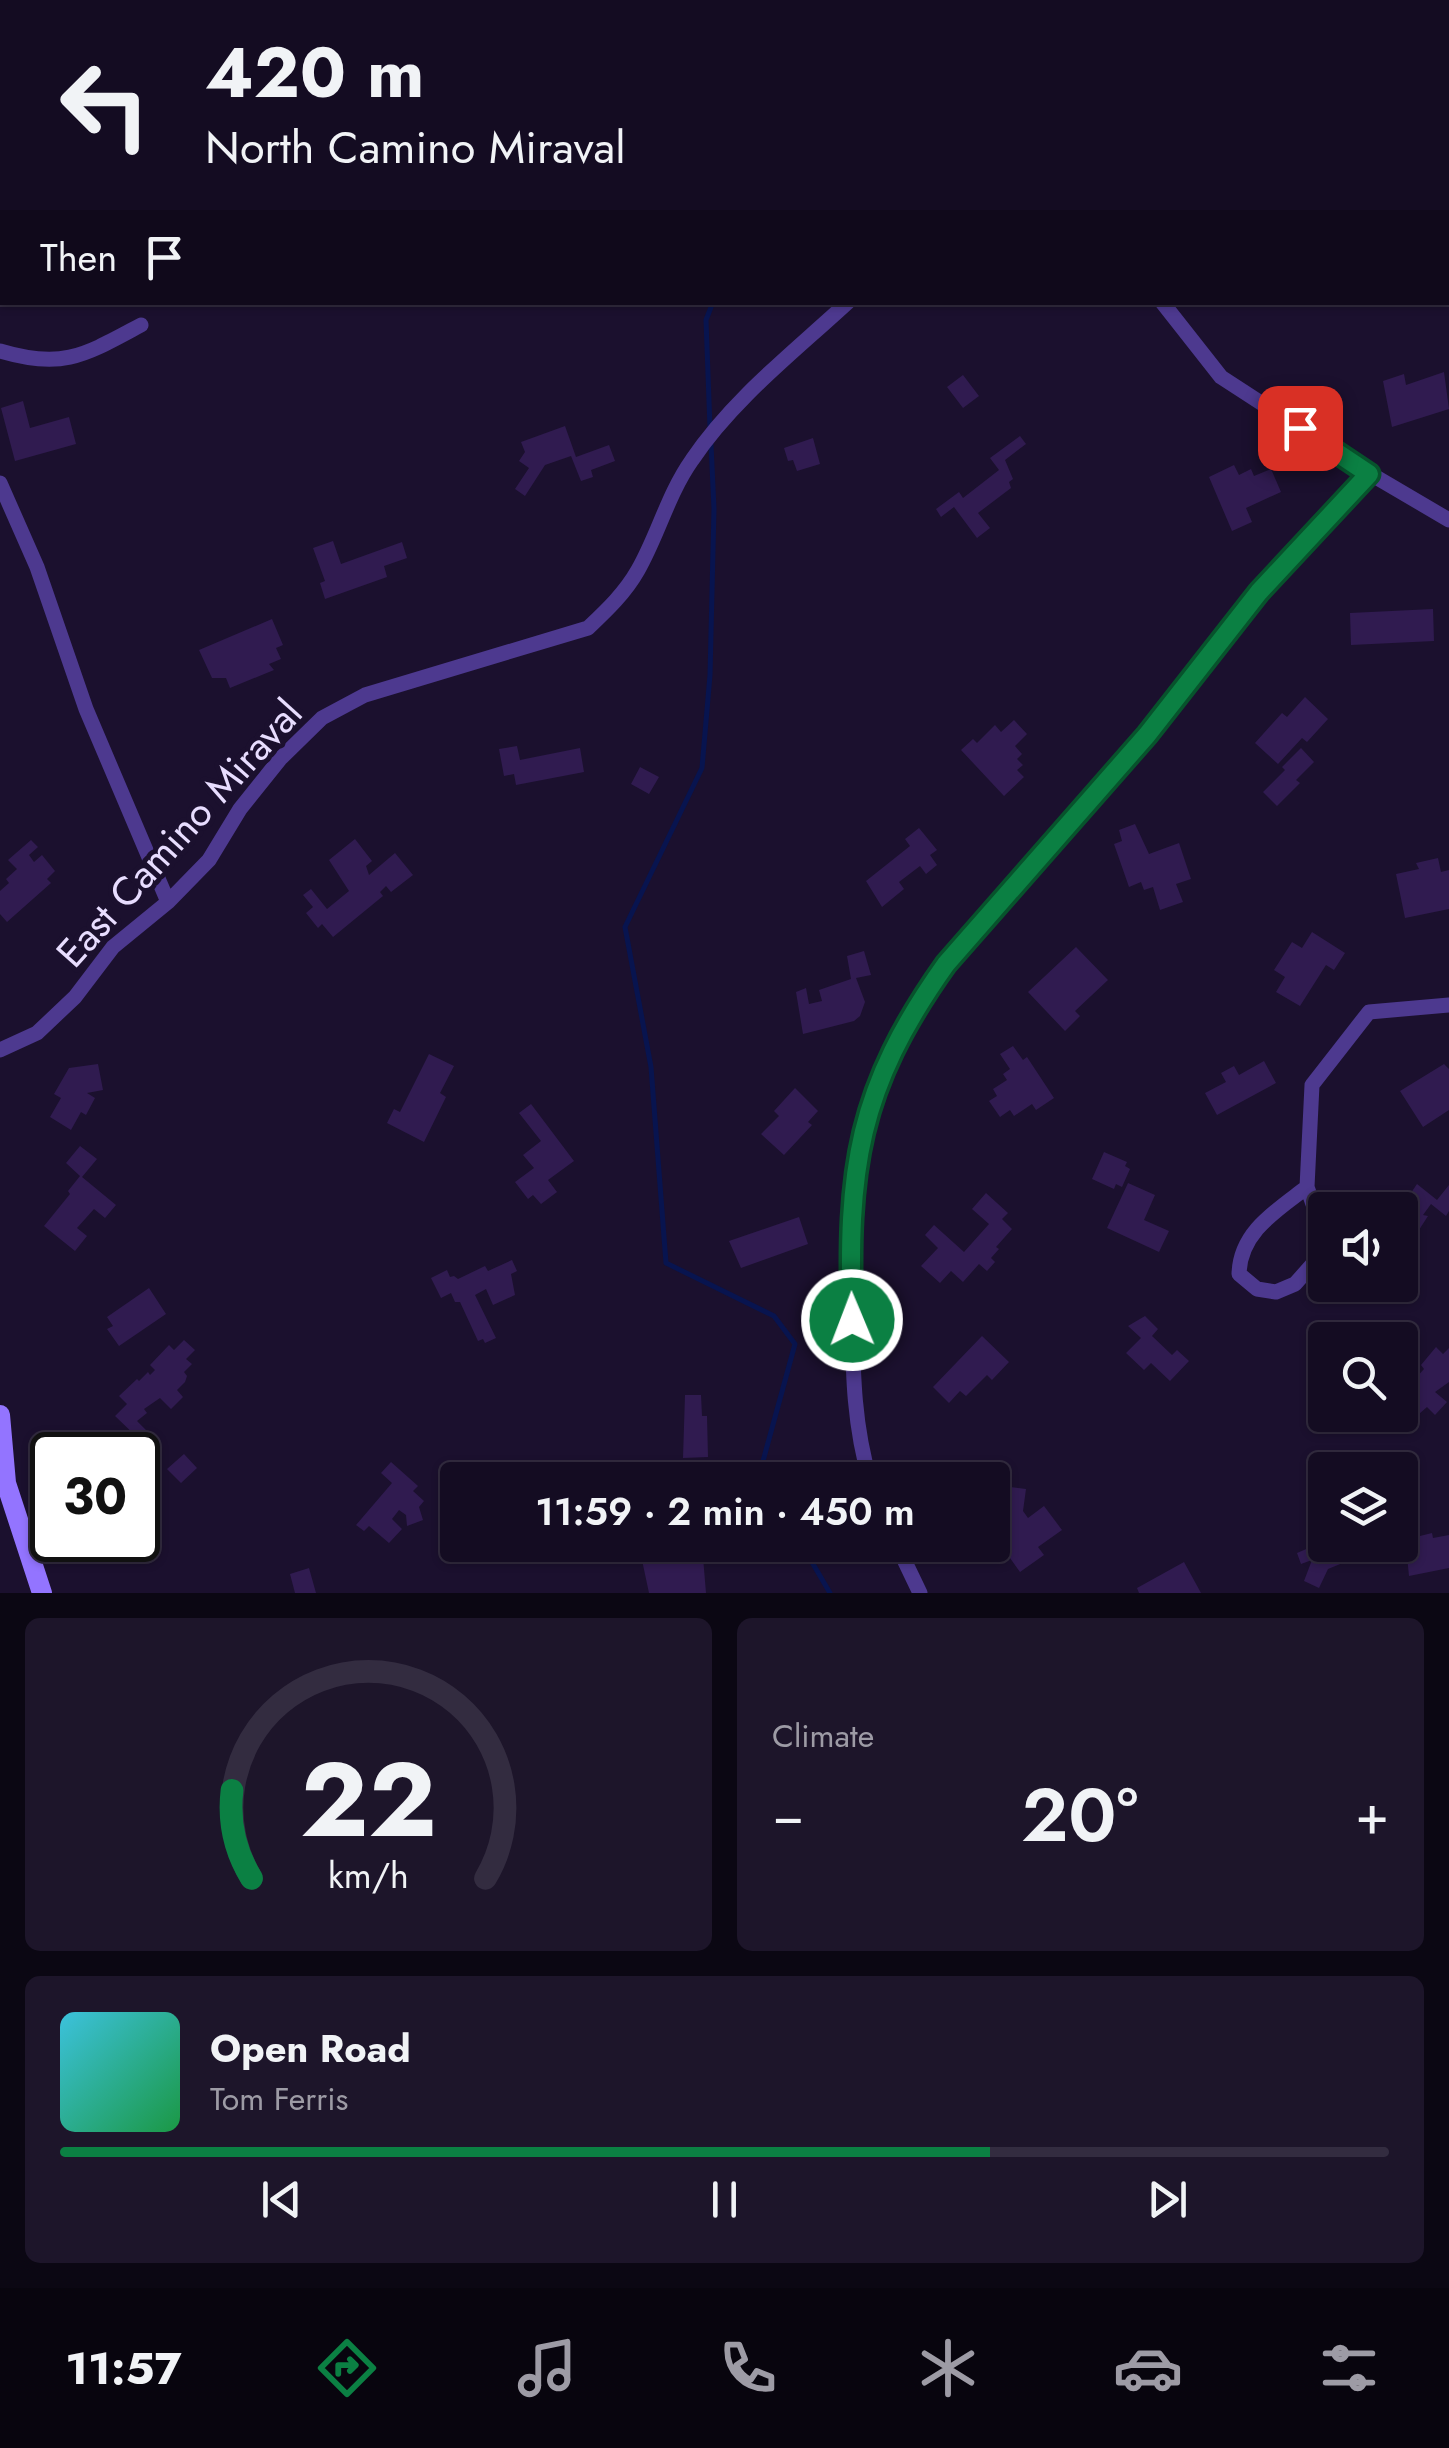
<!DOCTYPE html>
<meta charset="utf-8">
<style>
body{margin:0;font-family:Jost,sans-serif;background:#1d152a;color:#f1f3f6;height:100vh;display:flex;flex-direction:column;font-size:38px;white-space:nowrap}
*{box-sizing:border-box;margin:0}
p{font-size:32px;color:#9d9ba5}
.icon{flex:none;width:55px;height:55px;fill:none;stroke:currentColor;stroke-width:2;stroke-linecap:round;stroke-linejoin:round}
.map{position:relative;height:1593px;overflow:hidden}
.sheet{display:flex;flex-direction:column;gap:25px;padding:25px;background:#0b0713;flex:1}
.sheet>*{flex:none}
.hud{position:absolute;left:0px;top:0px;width:1450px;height:305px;box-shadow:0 2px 8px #0004,0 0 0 2px #332c40;background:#140c22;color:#f1f3f6;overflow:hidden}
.tools{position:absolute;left:1308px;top:1192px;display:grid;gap:20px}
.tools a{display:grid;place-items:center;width:110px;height:110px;border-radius:10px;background:#140c22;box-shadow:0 2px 8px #0004,0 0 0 2px #332c40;font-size:50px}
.speed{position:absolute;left:30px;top:1432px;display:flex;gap:20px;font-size:50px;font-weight:700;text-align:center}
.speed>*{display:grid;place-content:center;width:130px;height:130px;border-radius:50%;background:#140c22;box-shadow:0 2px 8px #0004,0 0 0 2px #332c40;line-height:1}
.speed .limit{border:5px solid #111;border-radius:15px;background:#fff;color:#111}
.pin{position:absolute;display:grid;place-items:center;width:85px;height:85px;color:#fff;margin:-42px;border-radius:20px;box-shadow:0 5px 15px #0006}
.me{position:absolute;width:110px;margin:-55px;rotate:359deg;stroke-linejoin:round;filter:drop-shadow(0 0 8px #0008)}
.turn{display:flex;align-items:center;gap:35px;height:210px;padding:0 40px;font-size:45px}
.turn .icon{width:130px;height:130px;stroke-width:2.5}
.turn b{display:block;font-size:70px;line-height:85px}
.then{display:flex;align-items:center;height:95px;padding:0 40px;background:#0003;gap:20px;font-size:38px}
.big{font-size:75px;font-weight:600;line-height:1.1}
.sheet .card{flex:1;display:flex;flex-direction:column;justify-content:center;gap:15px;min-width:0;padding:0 35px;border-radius:15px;background:#1d152a}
.sheet .dial{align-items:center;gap:0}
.dial svg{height:260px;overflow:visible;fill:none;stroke:#332c40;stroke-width:7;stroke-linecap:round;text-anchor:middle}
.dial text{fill:#f1f3f6;stroke:none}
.song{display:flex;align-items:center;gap:30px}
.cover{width:120px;height:120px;border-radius:15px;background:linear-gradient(135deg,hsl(190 70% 55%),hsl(140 70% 35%))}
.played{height:10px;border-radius:5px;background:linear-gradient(90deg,#0b8043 70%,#332c40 70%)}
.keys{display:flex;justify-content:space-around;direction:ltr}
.heat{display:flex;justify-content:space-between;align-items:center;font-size:55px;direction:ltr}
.sheet .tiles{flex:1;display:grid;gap:25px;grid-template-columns:1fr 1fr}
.card:last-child{grid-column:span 2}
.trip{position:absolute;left:440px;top:1462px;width:570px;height:100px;border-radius:10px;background:#140c22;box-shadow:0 2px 8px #0004,0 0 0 2px #332c40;font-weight:600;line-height:100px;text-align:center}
.tabs{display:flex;height:160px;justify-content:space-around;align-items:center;background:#08050e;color:#9d9ba5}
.tabs .icon{width:70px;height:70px}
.tabs .selected{color:#0b8043}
.tabs b{font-size:45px;color:#f1f3f6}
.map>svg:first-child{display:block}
</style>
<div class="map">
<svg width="1449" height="1593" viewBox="0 0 1449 1593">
<rect width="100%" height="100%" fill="#1b102e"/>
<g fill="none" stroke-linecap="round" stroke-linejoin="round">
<!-- stream -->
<path stroke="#08144f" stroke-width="5" d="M455,0L461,2
M710,428L706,320L713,302
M711,444L714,509L710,675L702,768L625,927L651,1067L666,1263L774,1316L795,1344L760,1472L765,1480
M802,1545L830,1593"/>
</g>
<!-- building -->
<path fill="#301b50" d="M1444,372L1449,409L1392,427L1383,381L1404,374L1406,385Z
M963,375L979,396L963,408L947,387Z
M23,401L30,428L69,417L76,444L15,461L1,408Z
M565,426L576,457L609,445L615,461L591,470L593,477L581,481L571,456L545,465L525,496L515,489L529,468L519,461L525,452L521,442Z
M1020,436L1026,444L1005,460L1013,479L1009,482L1011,488L978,513L990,528L977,538L954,507L941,517L936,509L959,492L963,498L999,470L990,458Z
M813,438L820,464L797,471L793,460L788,461L784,448Z
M1234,465L1239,475L1251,469L1254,476L1271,469L1281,492L1246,508L1252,522L1232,531L1209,477Z
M333,541L341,564L402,542L407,558L384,566L387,577L325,599L320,583L325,581L313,548Z
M1433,609L1434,641L1351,645L1350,613Z
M272,619L283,645L276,648L281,659L269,664L274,670L230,688L226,678H212L199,650Z
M1305,697L1328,719L1307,742L1302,738L1278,764L1255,743L1282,713L1287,717Z
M1014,720L1027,734L1015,746L1022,754L1017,759L1023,765L1017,770L1024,777L1004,796L961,750L973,739L977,743L995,725L1001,732Z
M517,746L520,760L580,748L584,772L516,785L514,774L504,776L499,749Z
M1301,748L1314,762L1296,780L1300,783L1277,806L1263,792L1285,770L1282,767Z
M640,767L659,777L649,794L631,784Z
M1135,824L1149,854L1179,843L1191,879L1176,884L1183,902L1160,910L1153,887L1144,890L1141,882L1129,887L1114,844L1122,841L1119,830Z
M919,828L937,850L930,855L937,865L926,874L920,866L899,882L904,889L882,907L866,881L910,846L905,839Z
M355,839L372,861L366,866L369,875L395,853L413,875L391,892L386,886L380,892L383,896L333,937L322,924L318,928L306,913L313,907L303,895L311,889L327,909L349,891L329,860Z
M31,840L38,847L29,855L34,862L42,855L55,871L47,879L51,883L7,922L0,914V891L9,883L6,879L17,869L8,860Z
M1438,858L1441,872L1449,870V909L1405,918L1396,874L1419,869L1416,863Z
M1312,932L1345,953L1334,970L1326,965L1300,1006L1276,992L1285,977L1274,970L1292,942L1302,948Z
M1076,947L1108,980L1075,1011L1080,1016L1065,1031L1028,992Z
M864,951L871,975L856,978L865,1002L860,1016L854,1021L803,1034L796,992L806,988L809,1004L822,1001L819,990L851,979L847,956Z
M1013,1046L1023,1060L1027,1057L1054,1098L1036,1110L1032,1104L1014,1116L1010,1110L1000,1117L989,1101L997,1096L993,1089L1007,1080L1003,1074L1010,1069L1000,1054Z
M429,1054L454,1066L440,1093L446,1097L424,1142L387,1123L394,1109L400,1112Z
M1264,1061L1276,1083L1217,1115L1205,1093L1226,1082L1221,1073L1234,1066L1239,1075Z
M98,1064L103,1090L87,1093L95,1098L86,1115L81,1112L71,1130L50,1117L61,1098L54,1094L69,1068Z
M1444,1064L1449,1069V1110L1423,1127L1400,1091Z
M795,1088L818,1111L808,1122L812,1125L784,1155L761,1134L779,1116L774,1111Z
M531,1104L574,1161L548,1180L557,1192L541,1204L533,1195L528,1199L515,1182L534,1168L523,1155L541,1141L519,1113Z
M80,1146L97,1159L82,1177L116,1205L105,1218L94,1209L77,1228L87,1236L75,1251L44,1226L70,1194L68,1191L80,1176L66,1163Z
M1104,1152L1127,1162L1125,1166L1130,1169L1122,1187L1116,1184L1114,1189L1092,1179Z
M1128,1183L1155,1195L1144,1220L1169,1231L1159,1252L1107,1228Z
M1417,1184L1437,1200L1449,1185V1211L1446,1216L1431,1204L1423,1215L1428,1216L1417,1233L1412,1231L1402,1242L1400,1209Z
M986,1193L1008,1213L1002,1219L1012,1229L996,1247L999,1249L991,1258L995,1262L987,1271L979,1264L963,1282L951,1271L940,1283L921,1266L938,1248L925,1235L934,1225L964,1252L989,1224L972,1209Z
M799,1217L808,1244L741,1268L729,1241Z
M512,1260L517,1271L511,1274L515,1295L493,1305L486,1289L475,1295L496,1338L485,1343L483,1339L478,1341L460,1302H455L451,1293L441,1298L431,1278L447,1270L450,1277L454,1276L458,1279L485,1266L488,1271Z
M149,1288L166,1314L119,1346L107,1329L113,1326L107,1317Z
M1145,1316L1158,1329L1152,1336L1172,1355L1177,1350L1189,1361L1170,1381L1151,1363L1144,1370L1126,1353L1141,1338L1128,1326Z
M982,1336L1009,1362L992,1380L987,1375L966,1396L960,1391L949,1403L933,1387Z
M184,1340L195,1350L186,1359L192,1364L184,1372L187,1376L185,1382L177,1390L183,1397L171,1409L160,1398L144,1409L147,1413L137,1421L148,1432L140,1440L115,1416L127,1404L119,1396L137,1379L139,1381L148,1372L150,1375L155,1370L150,1365L169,1345L174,1350Z
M1436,1347L1443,1354L1449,1348V1382L1435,1392L1447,1402L1435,1415L1427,1407L1419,1414L1408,1404L1414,1398L1406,1389L1424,1369L1421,1365Z
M685,1395H701L702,1416H707L708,1457L683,1458Z
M184,1454L197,1468L181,1483L167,1469Z
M391,1462L418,1486L413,1491L424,1501L419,1507L423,1520L407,1526L406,1515L399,1510L392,1519L402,1529L389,1543L369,1526L364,1531L356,1525L392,1483L381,1473Z
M994,1485L1026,1489L1023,1511L1028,1518L1044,1506L1062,1530L1038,1547L1044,1555L1020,1572L1000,1544L978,1560L967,1545H992Z
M1420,1533V1536L1432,1533L1433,1538L1449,1535V1568L1409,1576L1405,1536Z
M1325,1541V1545H1363L1367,1553L1328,1569L1319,1588L1304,1581L1312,1560L1301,1564L1297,1553Z
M702,1545L706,1593H649L639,1546Z
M1184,1562L1201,1593H1139L1137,1588Z
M309,1568L316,1593H295L290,1574Z"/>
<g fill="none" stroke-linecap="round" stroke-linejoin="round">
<!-- street -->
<path stroke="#4d398f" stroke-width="15" d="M1084,2L1085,0
M1162,302L1221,377L1369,473L1449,520
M0,351C63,370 85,355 141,325
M0,483L37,567L86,709L168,902
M0,1050L37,1033L75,997L113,947L168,902L209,860L240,809L280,759L322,718L365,695L588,628C607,610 625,593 638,570C658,535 668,494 692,460C732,400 795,351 848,302
M1307,1187C1276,1211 1240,1232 1239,1274L1257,1289L1276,1292L1295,1284L1319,1257L1321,1227L1307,1187L1312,1085L1369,1012L1449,1005
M870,1480C854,1427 853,1374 852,1320C848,1170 856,1089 946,964L1147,735L1272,576L1369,473
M897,1545L920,1593"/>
<!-- secondary -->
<path stroke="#9374ff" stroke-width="20" d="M0,1415L6,1483L42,1593"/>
</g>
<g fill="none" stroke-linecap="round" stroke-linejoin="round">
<defs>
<path id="route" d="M852,1320C847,1169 857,1089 946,964L1147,735L1259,592L1369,474L1300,428"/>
</defs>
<!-- route casing -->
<use href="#route" stroke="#07532c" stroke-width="25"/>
<!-- route -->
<use href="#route" stroke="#0b8043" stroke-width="18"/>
</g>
<g text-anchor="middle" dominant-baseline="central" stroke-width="10" stroke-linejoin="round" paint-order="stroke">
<!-- street labels -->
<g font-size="40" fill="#e8ddff" stroke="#1b102e">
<text transform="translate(179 833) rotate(-48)">East Camino Miraval</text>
</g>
</g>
</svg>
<div class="tools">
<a><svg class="icon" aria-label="sound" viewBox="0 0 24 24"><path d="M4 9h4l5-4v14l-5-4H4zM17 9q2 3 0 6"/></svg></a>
<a><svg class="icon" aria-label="search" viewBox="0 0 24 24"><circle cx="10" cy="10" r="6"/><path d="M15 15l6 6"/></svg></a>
<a><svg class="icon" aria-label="layers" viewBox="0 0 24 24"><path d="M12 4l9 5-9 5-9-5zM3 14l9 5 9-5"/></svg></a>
</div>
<div class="speed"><div class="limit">30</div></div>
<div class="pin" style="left:1300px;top:428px;background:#d93025"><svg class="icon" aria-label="arrive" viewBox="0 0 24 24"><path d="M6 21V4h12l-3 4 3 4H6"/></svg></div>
<svg class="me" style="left:852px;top:1320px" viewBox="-20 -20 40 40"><circle r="17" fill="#0b8043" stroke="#fff" stroke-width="3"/><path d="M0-11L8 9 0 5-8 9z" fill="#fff"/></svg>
<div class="trip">11:59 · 2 min · 450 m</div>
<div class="hud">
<div class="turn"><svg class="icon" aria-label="left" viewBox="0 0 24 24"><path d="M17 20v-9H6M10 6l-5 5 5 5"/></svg><div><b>420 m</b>North Camino Miraval</div></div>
<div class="then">Then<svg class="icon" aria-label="arrive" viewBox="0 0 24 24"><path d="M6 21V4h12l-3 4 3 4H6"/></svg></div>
</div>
</div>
<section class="sheet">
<div class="tiles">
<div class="card dial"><svg viewBox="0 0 100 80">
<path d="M14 69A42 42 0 1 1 86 69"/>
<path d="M14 69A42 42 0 0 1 8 42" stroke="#0b8043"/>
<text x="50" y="56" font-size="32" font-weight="700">22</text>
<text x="50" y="72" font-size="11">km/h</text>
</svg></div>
<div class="card"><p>Climate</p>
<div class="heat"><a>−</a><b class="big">20°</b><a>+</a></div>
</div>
<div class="card">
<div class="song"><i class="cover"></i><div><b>Open Road</b><p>Tom Ferris</p></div></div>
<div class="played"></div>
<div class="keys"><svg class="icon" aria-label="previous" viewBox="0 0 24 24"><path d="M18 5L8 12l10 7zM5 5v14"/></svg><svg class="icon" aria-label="pause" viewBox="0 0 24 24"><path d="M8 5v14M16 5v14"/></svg><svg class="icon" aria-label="next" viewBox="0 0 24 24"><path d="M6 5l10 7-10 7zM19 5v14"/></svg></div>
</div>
</div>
</section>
<nav class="tabs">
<b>11:57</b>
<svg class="icon selected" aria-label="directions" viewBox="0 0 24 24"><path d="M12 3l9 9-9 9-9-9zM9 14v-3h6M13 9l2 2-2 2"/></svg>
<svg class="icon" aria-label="music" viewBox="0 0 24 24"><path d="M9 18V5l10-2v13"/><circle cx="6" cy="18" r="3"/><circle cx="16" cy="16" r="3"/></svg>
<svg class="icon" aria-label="phone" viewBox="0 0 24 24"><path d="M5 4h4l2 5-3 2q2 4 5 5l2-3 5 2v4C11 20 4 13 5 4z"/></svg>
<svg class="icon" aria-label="climate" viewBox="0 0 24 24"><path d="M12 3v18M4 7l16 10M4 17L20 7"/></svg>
<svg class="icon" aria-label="car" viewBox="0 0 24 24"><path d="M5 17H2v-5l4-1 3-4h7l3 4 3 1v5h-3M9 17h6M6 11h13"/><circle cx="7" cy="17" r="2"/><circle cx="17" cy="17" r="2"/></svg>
<svg class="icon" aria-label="filters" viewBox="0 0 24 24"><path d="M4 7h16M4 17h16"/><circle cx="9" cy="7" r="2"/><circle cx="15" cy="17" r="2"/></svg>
</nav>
